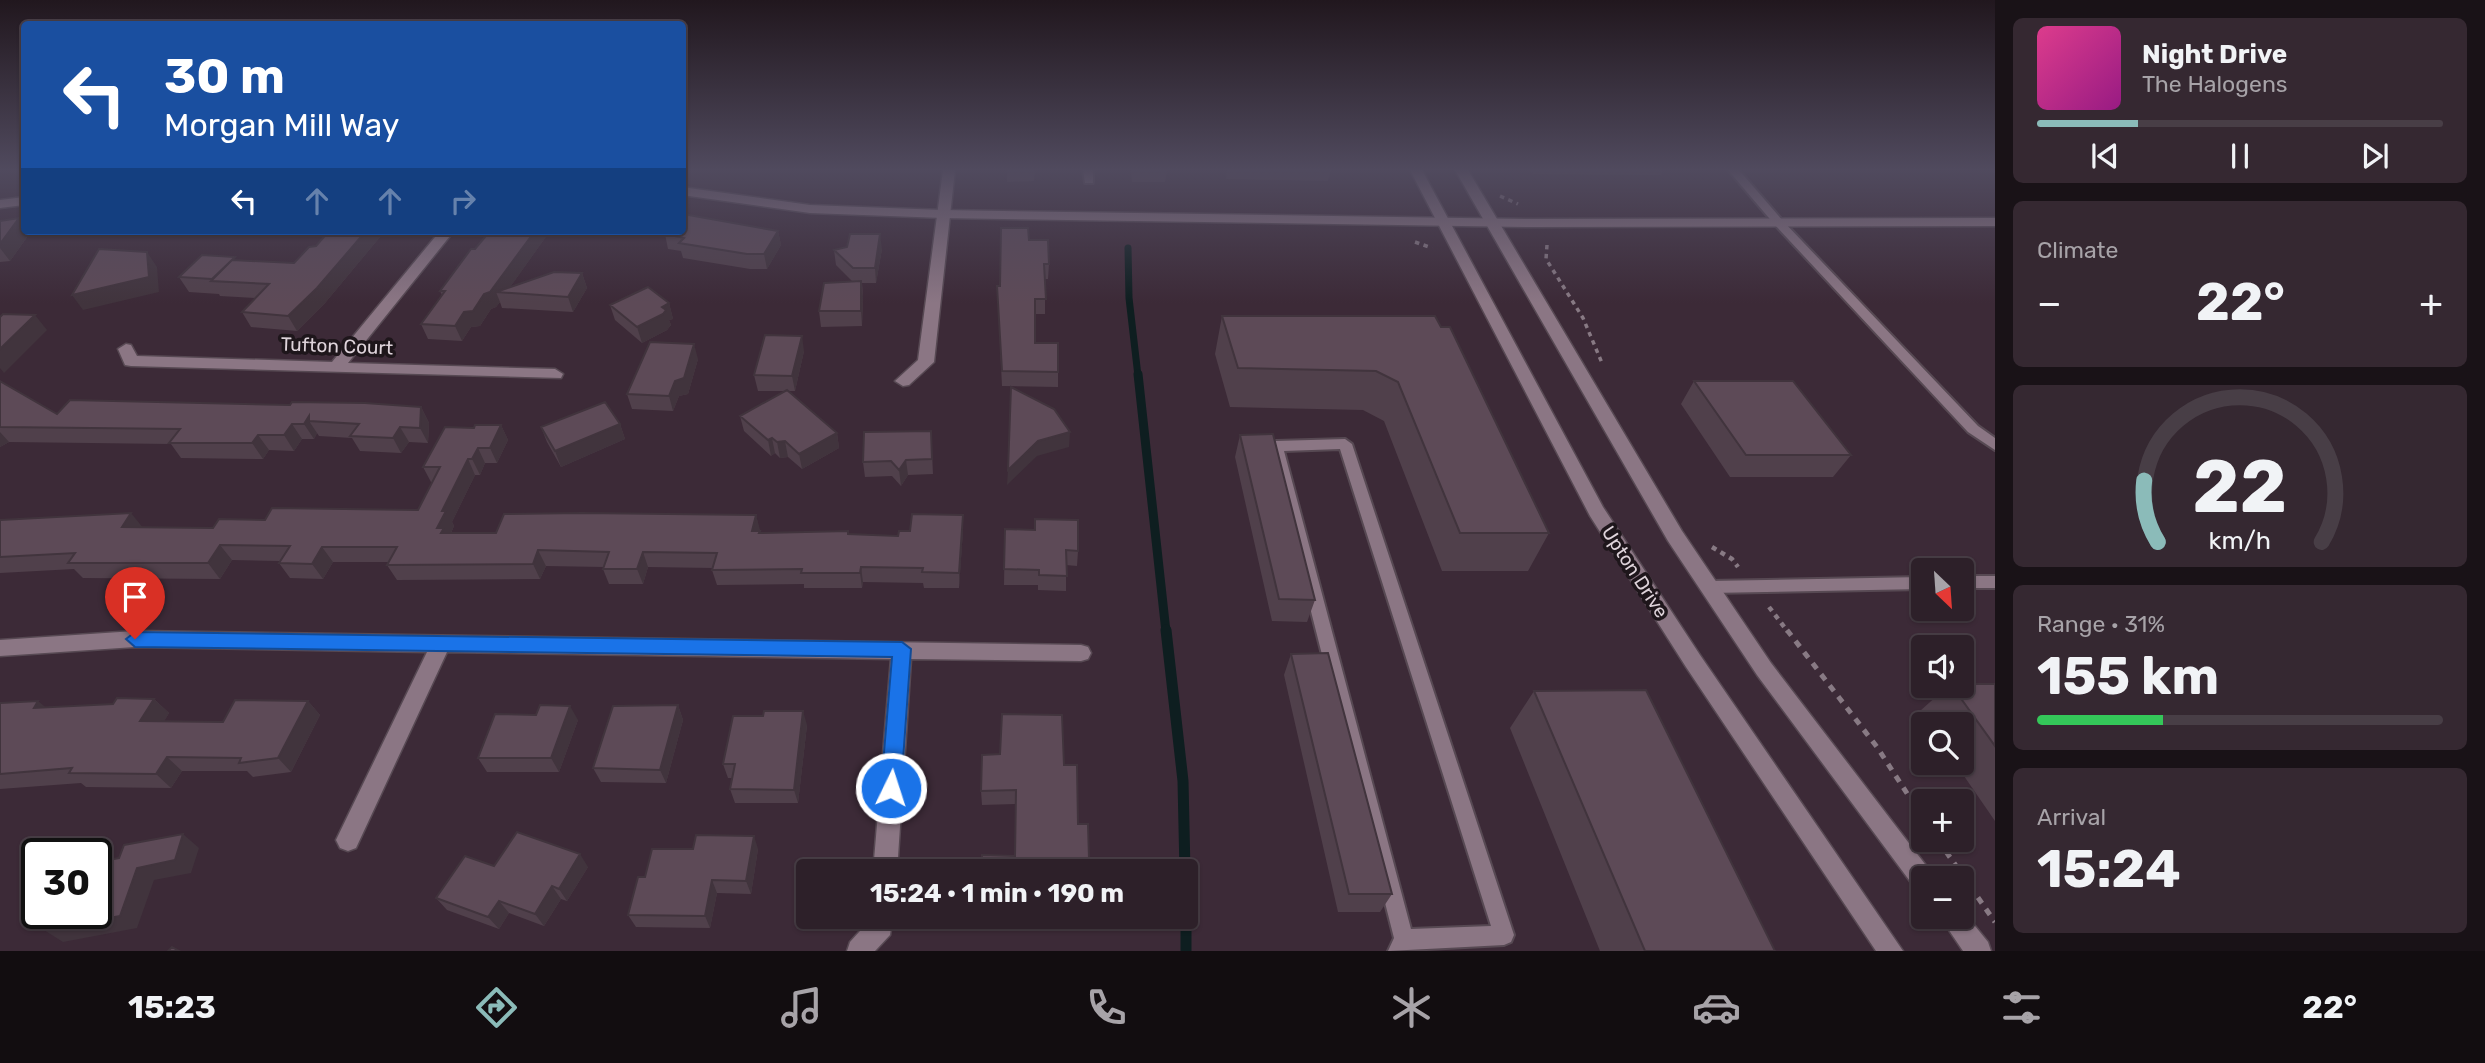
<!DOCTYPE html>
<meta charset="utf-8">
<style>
body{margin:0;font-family:Rubik,sans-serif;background:#352831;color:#f1f3f6;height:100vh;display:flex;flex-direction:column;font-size:26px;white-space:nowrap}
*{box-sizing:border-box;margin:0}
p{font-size:23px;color:#a7a3a8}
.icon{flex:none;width:38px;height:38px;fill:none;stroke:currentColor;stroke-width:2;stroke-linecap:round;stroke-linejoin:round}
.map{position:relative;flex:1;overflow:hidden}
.sheet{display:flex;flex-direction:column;gap:18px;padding:18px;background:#191217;width:490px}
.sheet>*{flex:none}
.hud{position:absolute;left:21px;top:21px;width:665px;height:214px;border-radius:7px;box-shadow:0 2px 5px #0004,0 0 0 2px #483e46;background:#1a4fa0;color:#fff;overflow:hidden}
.needle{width:46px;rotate:155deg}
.controls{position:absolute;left:1911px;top:558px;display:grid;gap:14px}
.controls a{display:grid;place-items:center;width:63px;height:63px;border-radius:7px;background:#2d2029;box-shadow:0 2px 5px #0004,0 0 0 2px #483e46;font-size:35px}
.speed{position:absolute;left:21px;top:838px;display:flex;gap:14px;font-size:35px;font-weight:700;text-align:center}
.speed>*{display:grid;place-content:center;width:91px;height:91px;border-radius:50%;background:#2d2029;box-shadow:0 2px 5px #0004,0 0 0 2px #483e46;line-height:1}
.speed .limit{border:4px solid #111;border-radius:10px;background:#fff;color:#111}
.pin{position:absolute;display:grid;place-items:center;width:60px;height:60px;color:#fff;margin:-72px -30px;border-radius:50% 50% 50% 0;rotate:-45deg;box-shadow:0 0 7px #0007}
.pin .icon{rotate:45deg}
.me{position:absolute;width:77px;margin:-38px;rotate:4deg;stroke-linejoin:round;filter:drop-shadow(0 0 5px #0008)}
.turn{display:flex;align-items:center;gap:24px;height:147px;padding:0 28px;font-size:32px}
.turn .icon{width:91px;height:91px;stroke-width:2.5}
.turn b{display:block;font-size:49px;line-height:60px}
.lanes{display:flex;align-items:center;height:66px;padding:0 28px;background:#0003;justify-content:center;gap:35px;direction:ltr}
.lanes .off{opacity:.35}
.big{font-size:52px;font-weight:700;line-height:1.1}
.sheet .widget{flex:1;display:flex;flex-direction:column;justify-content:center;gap:10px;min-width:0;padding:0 24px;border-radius:10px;background:#352831}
.sheet .dial{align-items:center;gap:0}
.dial svg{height:182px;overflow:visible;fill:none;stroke:#483e46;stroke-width:7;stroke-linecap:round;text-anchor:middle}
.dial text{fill:#f1f3f6;stroke:none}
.song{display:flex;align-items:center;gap:21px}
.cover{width:84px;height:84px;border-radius:10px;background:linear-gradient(135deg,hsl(330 70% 55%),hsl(310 70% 35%))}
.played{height:7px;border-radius:4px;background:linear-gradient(90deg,#8bbbb9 25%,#483e46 25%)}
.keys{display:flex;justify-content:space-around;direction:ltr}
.heat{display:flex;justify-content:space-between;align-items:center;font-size:38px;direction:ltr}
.charge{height:10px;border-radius:5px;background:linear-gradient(90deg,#34c759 31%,#483e46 0)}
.trip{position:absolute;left:796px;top:859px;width:402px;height:70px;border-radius:7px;background:#2d2029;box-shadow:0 2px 5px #0004,0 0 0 2px #483e46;font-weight:700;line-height:70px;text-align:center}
.dock{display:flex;height:112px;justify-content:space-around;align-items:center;background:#120d10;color:#a7a3a8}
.dock .icon{width:49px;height:49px}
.dock .selected{color:#8bbbb9}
.dock b{font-size:32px;color:#f1f3f6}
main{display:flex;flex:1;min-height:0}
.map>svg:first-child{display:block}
</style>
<main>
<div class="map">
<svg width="1995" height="951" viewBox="0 0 1995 951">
<rect width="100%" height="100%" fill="#3c2a37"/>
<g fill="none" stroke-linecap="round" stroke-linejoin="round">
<!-- stream-far2 -->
<path stroke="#0e1e20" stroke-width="7" d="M1128,248L1129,298L1138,376"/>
<!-- stream-far1 -->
<path stroke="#0e1e20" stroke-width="9" d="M1138,374L1166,632"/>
<!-- stream -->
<path stroke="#0e1e20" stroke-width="11" d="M1166,630L1183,781L1185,872
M1186,917V951"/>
<defs>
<path id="service" d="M1083,170H1093V183H1085Z
M1728,170H1739L1783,221L1978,426L1995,438V450L1968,432L1775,225Z
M1345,439L1352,444L1514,935L1511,942L1504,945L1388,951L1394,938L1269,446L1276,441ZM1340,449L1491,926L1411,929L1284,451Z
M1962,576H1995V588H1962Z
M1923,577V589L1709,593L1704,591L1701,587L1704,583L1709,581Z"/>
<path id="minor" d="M943,170H955L934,362L909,385L903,386L895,381L918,360Z
M440,231H454L348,363L555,369L563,374L561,378L131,366L125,365L118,349L126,344L131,345L137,356L332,362Z
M135,631L1081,645L1088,647L1091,653L1088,659L1081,661L911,659L897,872H873L891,659L447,652L356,848L348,851L340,848L336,840L427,652L135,647L0,656V640Z
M869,917H893L890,935L875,951H847L850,942L869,921Z"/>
<path id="tertiary" d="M682,187L810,205L943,210L1525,219L1995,218V226L1525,227L943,218L810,213L682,195Z
M24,197V205L0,208V200Z"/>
<path id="secondary" d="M1410,170H1422L1603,507L1700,655L1903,951H1876L1686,667L1590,516Z
M1455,170H1468L1682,531L1771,663L1931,872L1934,878H1923V892L1915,888L1757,675L1668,541Z
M1962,910L1988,942L1991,951H1963L1940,917H1962Z"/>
</defs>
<!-- service casing -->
<use href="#service" stroke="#574953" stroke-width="4"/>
<!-- minor casing -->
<use href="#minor" stroke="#574953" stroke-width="3"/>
<!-- tertiary casing -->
<use href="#tertiary" stroke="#574953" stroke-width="3"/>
<!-- secondary casing -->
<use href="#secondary" stroke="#574953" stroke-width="3"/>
<!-- path-far2 -->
<path stroke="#887a84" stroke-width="3.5" stroke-dasharray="4.5 4.5" stroke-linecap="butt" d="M1500,196L1518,204
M1415,242L1432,248
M1547,245L1546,259L1583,318L1602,363"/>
<!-- path-far1 -->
<path stroke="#887a84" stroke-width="4.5" stroke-dasharray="5 5" stroke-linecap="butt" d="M1712,547L1732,559L1738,567
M1769,607L1788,632"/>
<!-- path -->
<path stroke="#887a84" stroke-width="5" stroke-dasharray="7 7" stroke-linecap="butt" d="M1787,630L1877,747L1923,818
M1938,840L1995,922"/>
<!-- service -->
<use href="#service" fill="#8b7684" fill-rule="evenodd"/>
<!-- minor -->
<use href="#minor" fill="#8b7684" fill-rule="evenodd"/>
<!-- tertiary -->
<use href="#tertiary" fill="#8b7684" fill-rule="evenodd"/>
<!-- secondary -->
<use href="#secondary" fill="#8b7684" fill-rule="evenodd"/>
</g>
<!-- wall -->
<path fill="#50404b" d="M1007,170H1035L1034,181L1007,182Z
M1131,170H1167L1165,182H1132Z
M1227,170H1331L1328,181L1226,179Z
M1530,170H1663L1661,175L1533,174Z
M0,221L24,231H28L30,233L10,261L0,262Z
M194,231H241L196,235Z
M329,231H385L325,303L297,331L251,327L242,312L255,298L220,296L219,294L189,292L179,277L294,263L316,246Z
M490,231H557L556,232L550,231L510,287L582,273L587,288L573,312L502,308L500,302L496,307L491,309L480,326L471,327L462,341L428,339L421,324L442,295L440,291Z
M778,231L781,245L767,269H750L683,258L681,251L668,249L665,234Z
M1029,240L1049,264L1048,279H1045V314H1035V343L1058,372V387L1002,386L997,286H1000Z
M882,249L876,283H862L863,296L862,326L821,327L819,311L853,282L836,265L834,250Z
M669,303L673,319L669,320L671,325L667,330L642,343L615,320L610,305Z
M1222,316H1435L1549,533L1528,571H1442L1384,421L1363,410L1230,407L1215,354Z
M804,351L795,391H788L837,433L839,448L802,469L788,457L780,458L775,453L771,456L744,431L740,416L786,391H758L754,375Z
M698,359L688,394L679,396L673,411L632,409L627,394Z
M0,381L57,414L290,405L421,407L429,423L428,443L409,442L401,453L360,451L352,438L319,436L317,433L314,439H302L294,451L269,450L263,459L181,458L171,444L9,442L0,447Z
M1694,381L1851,455L1833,477H1730L1681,404Z
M620,424L625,439L561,467L547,442L541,427Z
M501,425L508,440L497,463H485L480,475H475L452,522L454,526L451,533H496L756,515L760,533L848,531L849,534L898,536L963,530L959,588H924L923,583L863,582L862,588H804V584L717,585L712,570L713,568L648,567L643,584H609L603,569L604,567L546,566L540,579L397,580L387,565L389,562H333L323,579L290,578L279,563L280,561L232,560L220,579L83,578L74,569L0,573V520L142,527L213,528L265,520L418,510L432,482H431L423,467L474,428Z
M931,431L933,474L908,475L901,486L892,476L865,477L863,462Z
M1240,435L1315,600L1307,622L1272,621L1235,457Z
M1005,529L1078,551L1077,566L1066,565V591L1038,590V585H1004Z
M1291,654L1392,894L1380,912H1338L1284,675Z
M1995,684V821L1955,763H1962V724H1929L1920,711L1948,686Z
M1534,691L1775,951H1600L1510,728Z
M154,699L169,713L164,721L223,722L308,701L320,715L291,772L253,777L247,771H182L171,788L86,787L81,783L0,789V703L46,707L113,704Z
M678,705L683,720L666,783L601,782L593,768Z
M763,716L807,725L798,803H735L730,789L733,778H728L723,764Z
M578,720L559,772H487L478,758Z
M1064,765L1078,824L1089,858L1088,871L1015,856V804L982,805L981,791Z
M693,849H758L751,894L717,893L710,928L636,927L628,915L645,877Z
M494,866L588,867L567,901L561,899L544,926L509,913L499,929L447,910L436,898Z"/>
<!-- shaded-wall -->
<path fill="#41343d" d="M19,218L24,226V231H28L30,233L10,261L0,248V244Z
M366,231H385L325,303L297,331L288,316Z
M535,231H550L506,293L496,292L500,302L496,307L491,309L480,326L471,327L462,341L455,326L464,312L484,294Z
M778,231L781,245L767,269L764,254Z
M880,234L882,249L876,283L875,268Z
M147,252L157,267L159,292L83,310L72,295Z
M582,273L587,288L573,312L568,297Z
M861,281L863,296L862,326L861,311Z
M669,303L673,319L669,320L671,325L667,330L642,343L637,327L662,307Z
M35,315L47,330L4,373L0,368V349Z
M802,336L804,351L795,391L792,376Z
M694,344L698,359L688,394L679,396L673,411L669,396L675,381Z
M421,407L429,423L428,443L420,428Z
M309,416V421L317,433L314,439L304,424Z
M292,424L302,439L294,451L284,435Z
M620,424L625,439L561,467L555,451Z
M501,425L508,440L497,463L490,448Z
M400,427L409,442L401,453L393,438Z
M0,432L9,442L0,447Z
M1070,432L1069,447L1037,456L1007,485L1008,470L1038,441Z
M837,433L839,448L802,469L799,454Z
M258,435L269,450L263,459L252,443Z
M772,438L775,453L771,456L768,440Z
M785,441L788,457L780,458L777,442Z
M478,448L485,463L480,475L472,459Z
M468,459L475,475L452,522L454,526L449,537L450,548L437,528L442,511Z
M906,460L908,475L901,486L899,470Z
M131,513L144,529L122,527Z
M756,515L760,530L752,531Z
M963,515V530L959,588V573Z
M220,545L232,560L220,579L208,563Z
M322,547L333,562L323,579L312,564Z
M538,550L546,566L540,579L533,564Z
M643,552L648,567L643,584L637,569Z
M861,567L863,582L862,588L860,573Z
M154,699L169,713L156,735L140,721Z
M38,701L55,715L34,708Z
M308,701L320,715L291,772L278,758Z
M678,705L683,720L666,783L660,770Z
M570,706L578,720L559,772L551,758Z
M803,711L807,725L798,803L794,790Z
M167,757L182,771L171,788L156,774Z
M183,834L199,848L191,873L154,880L137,928L63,942L44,930L137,868Z
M754,836L758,849L751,894L746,881Z
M580,854L588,867L567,901L559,889Z
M712,880L717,893L710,928L705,916Z
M552,886L561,899L544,926L535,914Z
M499,901L509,913L499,929L488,917Z"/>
<!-- building -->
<path fill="#5d4a57" stroke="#41343d" stroke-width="2" d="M683,214L778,231L764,254H747L679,243L684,238L665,234L668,231H682Z
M19,218L0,244V221Z
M1001,228H1028L1029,240H1048L1049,264H1044L1046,299H1035V343H1058V372L1002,371L997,286H1000Z
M329,231H366L317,288L288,316L242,312L269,284L211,281L232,260L294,263L309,247L316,246Z
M490,231H535L490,292L484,294L473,311L464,312L455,326L421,324L445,291H440L471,249H475Z
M850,234H880L875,268H853L834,250L847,247Z
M99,249L147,252L149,277L72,295Z
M202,255L235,257L212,279L179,277Z
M554,272L582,273L568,297L496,292Z
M861,281V311H819L824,283Z
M648,287L669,303L662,307L666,310L663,314L637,327L610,305Z
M3,314L35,315L0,349V317Z
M1222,316H1435L1441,327H1450L1549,533H1460L1398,382L1376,371L1238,368Z
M765,335L802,336L792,376L754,375Z
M650,342L694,344L684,378L675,381L669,396L627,394Z
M0,381L57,414L70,400L290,405L292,402L365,403L421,407L420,428L400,427L393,438L350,436L359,424L309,421V416L304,424H292L284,435H258L252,443H169L180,429L0,427Z
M1694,381H1793L1851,455H1746Z
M1011,387L1054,409L1070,432L1038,441L1008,470Z
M787,390L837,433L799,454L785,441L777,442L772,438L768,440L740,416Z
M605,402L620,424L555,451L541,427Z
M475,425H501L490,448H478L472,459H468L442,511H446L437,528H444L441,533H496L504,514L582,513L756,515L752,531H760L759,533L848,531V534L898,536L899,531H910L912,514L963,515L959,573L922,572L923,568L861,567L860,573H801L802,569L712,570L717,553L643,552L637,569H603L609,552L538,550L533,564L387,565L397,547H322L312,564L279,563L290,546L220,545L208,563H68L75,553L0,557V520L131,513L122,527L213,528L219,519L265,520L272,508L418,510L440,467H423L445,427L474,428Z
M931,431L932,459L906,460L899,470L891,461L863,462L864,432Z
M1273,434L1315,600L1279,599L1240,435Z
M1035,519L1078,520V551L1066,550L1067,576L1039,575V570L1004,569L1005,529L1035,530Z
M1328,653L1392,894H1349L1291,654Z
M1962,684H1995V746L1952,686H1962Z
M1646,690L1775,951H1645L1534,691Z
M117,698L154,699L140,721L223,722L235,700L308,701L278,758L239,763L241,758L167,757L156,774L69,773L72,768L0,774V703L38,701L34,708L113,704Z
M540,705L570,706L551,758H478L495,714L536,715Z
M678,705L660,770L593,768L613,706Z
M764,711H803L794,790L730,789L735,764H723L733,716H763Z
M1002,714L1062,715L1064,765H1077L1078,824H1088L1089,858H1083V872H981L982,855L1015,856L1016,790L981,791L982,755L1000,754Z
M517,832L580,854L559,889L552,886L535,914L499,901L488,917L436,898L465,856L494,866Z
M183,834L175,860L137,868L120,916L44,930L50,914H96V862L119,858L124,845Z
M696,835L754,836L746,881L712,880L705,916L628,915L638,877H645L652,849H693Z
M172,947L179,951H168Z"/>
<!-- sky -->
<linearGradient id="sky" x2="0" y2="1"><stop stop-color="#21171e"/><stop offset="0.56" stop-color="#504a5e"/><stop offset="1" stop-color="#504a5e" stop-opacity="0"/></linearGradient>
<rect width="1995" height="303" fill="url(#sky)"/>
<!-- route -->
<path fill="#1a73e8" stroke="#114b97" stroke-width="2" d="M135,632L902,642L911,649L901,788L898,795L891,798L884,795L881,788L892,657L135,647L126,639Z"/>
<g text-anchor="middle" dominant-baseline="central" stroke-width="7" stroke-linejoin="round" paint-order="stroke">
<!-- street labels -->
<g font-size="19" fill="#ded3da" stroke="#1e161b">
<text transform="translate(337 346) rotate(2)">Tufton Court</text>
<text transform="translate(1635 572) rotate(57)">Upton Drive</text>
</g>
</g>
</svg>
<div class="controls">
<a><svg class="needle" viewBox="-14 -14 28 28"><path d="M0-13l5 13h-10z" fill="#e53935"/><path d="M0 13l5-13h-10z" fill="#a7a3a8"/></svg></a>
<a><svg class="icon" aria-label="sound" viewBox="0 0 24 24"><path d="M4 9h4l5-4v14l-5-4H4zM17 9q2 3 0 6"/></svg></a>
<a><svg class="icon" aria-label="search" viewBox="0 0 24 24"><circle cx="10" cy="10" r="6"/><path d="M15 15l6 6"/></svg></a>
<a>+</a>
<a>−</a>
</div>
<div class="speed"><div class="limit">30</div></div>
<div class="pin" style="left:135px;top:639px;background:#d93025"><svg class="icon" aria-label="arrive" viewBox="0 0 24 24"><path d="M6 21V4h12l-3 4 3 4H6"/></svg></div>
<svg class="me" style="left:891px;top:788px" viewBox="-20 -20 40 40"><circle r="17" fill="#1a73e8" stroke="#fff" stroke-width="3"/><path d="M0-11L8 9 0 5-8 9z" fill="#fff"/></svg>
<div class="trip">15:24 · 1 min · 190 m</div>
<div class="hud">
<div class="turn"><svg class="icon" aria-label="left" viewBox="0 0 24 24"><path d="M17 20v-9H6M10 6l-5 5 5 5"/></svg><div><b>30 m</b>Morgan Mill Way</div></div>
<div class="lanes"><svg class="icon" aria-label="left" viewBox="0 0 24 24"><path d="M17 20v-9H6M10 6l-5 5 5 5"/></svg><svg class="icon off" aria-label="ahead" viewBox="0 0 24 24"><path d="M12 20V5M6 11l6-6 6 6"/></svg><svg class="icon off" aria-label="ahead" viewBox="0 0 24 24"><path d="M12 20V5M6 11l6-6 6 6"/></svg><svg class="icon off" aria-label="right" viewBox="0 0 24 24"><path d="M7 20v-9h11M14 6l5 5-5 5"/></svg></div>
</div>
</div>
<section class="sheet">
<div class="widget">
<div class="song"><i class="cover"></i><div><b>Night Drive</b><p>The Halogens</p></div></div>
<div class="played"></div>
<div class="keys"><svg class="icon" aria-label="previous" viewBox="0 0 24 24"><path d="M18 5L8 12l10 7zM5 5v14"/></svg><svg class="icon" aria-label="pause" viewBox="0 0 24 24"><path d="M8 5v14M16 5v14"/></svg><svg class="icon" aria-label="next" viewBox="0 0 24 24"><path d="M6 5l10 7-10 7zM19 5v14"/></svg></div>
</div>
<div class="widget"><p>Climate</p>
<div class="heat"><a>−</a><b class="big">22°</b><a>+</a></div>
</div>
<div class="widget dial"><svg viewBox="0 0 100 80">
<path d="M14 69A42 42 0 1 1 86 69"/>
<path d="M14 69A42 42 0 0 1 8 42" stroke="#8bbbb9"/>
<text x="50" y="56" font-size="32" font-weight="700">22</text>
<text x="50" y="72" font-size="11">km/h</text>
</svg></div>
<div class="widget"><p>Range · 31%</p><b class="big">155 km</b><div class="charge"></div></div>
<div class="widget"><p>Arrival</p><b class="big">15:24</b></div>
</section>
</main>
<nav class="dock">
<b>15:23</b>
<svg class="icon selected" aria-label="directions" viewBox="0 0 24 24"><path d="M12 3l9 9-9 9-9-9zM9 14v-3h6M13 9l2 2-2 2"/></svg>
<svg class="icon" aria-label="music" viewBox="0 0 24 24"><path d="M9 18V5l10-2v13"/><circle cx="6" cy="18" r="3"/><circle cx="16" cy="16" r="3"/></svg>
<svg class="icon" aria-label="phone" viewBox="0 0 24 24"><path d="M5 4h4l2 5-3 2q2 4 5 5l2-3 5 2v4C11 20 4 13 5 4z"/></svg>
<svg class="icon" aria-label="climate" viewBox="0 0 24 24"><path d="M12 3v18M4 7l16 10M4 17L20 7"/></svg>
<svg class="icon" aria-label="car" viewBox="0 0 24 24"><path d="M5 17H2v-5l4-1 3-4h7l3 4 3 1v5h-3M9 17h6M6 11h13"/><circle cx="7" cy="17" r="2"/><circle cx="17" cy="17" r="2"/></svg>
<svg class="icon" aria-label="filters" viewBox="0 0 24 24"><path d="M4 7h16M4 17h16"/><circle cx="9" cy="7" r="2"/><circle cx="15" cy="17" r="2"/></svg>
<b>22°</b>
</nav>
